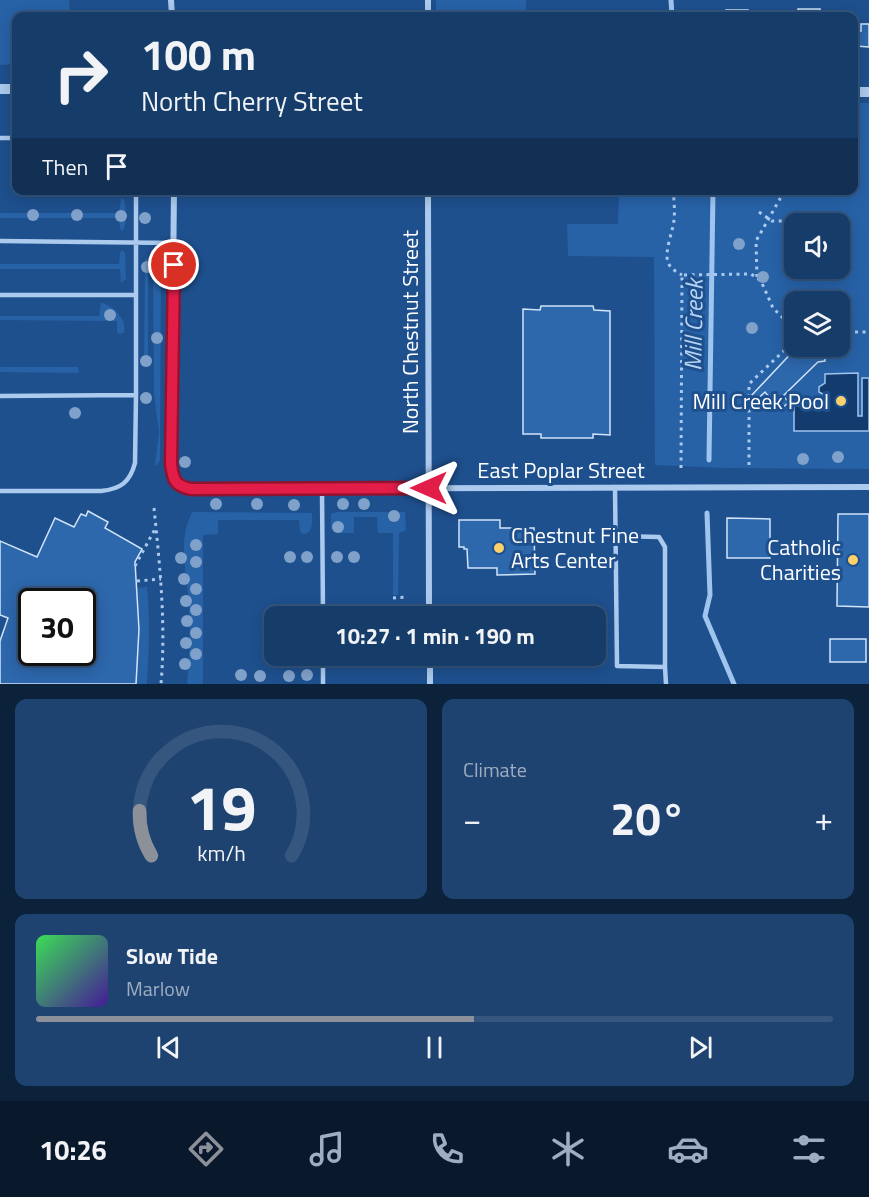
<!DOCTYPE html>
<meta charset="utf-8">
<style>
body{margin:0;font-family:"Titillium Web",sans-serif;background:#1f4370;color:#f1f3f6;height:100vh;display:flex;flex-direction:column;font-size:22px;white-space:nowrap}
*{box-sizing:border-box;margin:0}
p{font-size:20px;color:#9eadc1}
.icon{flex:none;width:33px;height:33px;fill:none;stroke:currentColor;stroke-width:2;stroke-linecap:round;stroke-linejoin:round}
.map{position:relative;height:684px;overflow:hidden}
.panel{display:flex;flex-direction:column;gap:15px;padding:15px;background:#0c213a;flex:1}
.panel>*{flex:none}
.top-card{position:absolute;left:12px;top:12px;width:846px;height:183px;border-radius:12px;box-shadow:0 3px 15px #0003,0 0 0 2px #35567e;background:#163c6a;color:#f1f3f6;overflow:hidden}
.tools{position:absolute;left:784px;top:213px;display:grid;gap:12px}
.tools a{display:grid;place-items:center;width:66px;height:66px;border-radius:12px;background:#163c6a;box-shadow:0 3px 15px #0003,0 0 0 2px #35567e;font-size:30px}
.speed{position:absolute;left:18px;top:588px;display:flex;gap:12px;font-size:30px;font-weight:700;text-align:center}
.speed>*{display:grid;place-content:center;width:78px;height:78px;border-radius:50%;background:#163c6a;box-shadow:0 3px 15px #0003,0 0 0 2px #35567e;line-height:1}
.speed .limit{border:3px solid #111;border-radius:9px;background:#fff;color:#111}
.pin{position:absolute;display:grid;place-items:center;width:51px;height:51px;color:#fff;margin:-26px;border:3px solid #fff;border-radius:50%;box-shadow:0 2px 6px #0007}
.me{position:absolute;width:66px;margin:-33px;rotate:270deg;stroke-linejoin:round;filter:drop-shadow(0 0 4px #0008)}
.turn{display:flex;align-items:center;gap:21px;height:126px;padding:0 30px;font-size:27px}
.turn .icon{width:78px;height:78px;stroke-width:2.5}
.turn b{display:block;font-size:42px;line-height:51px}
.then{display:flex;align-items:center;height:57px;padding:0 30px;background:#0003;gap:12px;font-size:22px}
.big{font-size:45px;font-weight:700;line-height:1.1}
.panel .tile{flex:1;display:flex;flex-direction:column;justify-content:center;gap:9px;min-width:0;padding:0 21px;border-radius:12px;background:#1f4370}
.panel .dial{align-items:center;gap:0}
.dial svg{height:156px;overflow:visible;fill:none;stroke:#35567e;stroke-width:7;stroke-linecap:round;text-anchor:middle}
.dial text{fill:#f1f3f6;stroke:none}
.song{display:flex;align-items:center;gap:18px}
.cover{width:72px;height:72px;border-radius:9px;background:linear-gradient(135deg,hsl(130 70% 55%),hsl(260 70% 35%))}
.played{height:6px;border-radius:3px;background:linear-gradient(90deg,#8c9099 55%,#35567e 55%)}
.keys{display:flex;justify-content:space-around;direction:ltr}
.heat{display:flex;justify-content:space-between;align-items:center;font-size:33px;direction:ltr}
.panel .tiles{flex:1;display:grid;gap:15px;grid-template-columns:1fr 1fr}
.tile:last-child{grid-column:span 2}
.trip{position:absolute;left:264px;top:606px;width:342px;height:60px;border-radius:12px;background:#163c6a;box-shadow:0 3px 15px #0003,0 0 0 2px #35567e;font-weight:700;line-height:60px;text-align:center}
.tabs{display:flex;height:96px;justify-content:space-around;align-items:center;background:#09182a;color:#9eadc1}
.tabs .icon{width:42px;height:42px}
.tabs .on{color:#8c9099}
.tabs b{font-size:27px;color:#f1f3f6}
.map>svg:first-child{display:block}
</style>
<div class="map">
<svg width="869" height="684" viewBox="0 0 869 684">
<rect width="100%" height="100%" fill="#1e508e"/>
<!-- green -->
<path fill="#2762a7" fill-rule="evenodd" d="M0,0H69L70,16H16V64L0,65Z
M436,0H526V16H436Z
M854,103H869V469L726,468L655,465L654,257L568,256L567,224H618L619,191L854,190ZM795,224H840V268H795ZM795,302H840V346H795Z
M121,199H124C126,208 127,224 123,231L120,229L119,218H0V213H119Z
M122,250L125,253L126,279L121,283L120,269H0V264H119L120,253Z
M154,254L159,257L161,262L160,460L157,465H155L159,432L154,394L153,257Z
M147,255L148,260V367L144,366L145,260Z
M101,303H103C115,308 127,319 124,333L119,334L117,332V321L0,320V316H99Z
M0,367H78L79,373L0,372Z
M192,512L312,513C312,521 314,534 302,534L300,531L299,520H218V534L203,535V684H187C190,657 190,631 189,604C187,571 177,543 192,512Z
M337,512H405L406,530L399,533L398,595H393V533H378L377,517H354V533H337L331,529V514Z
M147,587C150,619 149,650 147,682V684H136L139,629L137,588Z"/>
<!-- water -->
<path fill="#143b6d" stroke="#9fc5ef" stroke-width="1.5" d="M858,373V416H862V378H869V431H794V406H824L825,395L819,392V387L825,383V374Z"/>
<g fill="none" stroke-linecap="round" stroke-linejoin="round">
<!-- stream -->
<path stroke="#9fc5ef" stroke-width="5" d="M671,0L672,16
M709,460L713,190
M707,513L710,595L705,616L734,684"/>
</g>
<!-- building -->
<path fill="#2d67ac" stroke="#d1e4f9" stroke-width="1.5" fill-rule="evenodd" d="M798,9H820V16H798Z
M726,10H748V16H726Z
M861,24H869V47L856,46L855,31H861Z
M541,306H593L594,310L610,311V435L593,434V438H541V434H523V309L540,310Z
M798,346H825V361L818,362L783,396L789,402L780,410L765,392L755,401L751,396Z
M88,511L108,522L105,528L142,549L135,562L139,629L136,684H0V641L8,618L0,615V541L37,557L55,518L74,527L81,514L86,516ZM32,602H82V652H32Z
M838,514H869V607L837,606Z
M727,518L770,519V558H727Z
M459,520H500V528H534L535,574L497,575V568H468L467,549H464V547H459Z
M830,639H866V662H830Z"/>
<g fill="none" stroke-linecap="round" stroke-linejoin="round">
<!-- path -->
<path stroke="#accaed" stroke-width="3" stroke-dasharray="3 4.5" stroke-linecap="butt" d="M673,190C674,200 675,210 674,220C673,231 664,252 668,262C670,268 676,272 682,275
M795,190L810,191
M759,212L772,221H789L794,227V247
M757,277L756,241L785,190
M792,308V331L795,334
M840,332H869
M749,465V384L795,340
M681,468L682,275L751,274L761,281L773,308L792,327
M154,508C160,567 166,625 161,684
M135,566L155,529
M137,581L161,579
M393,598L408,597"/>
<!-- service -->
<path stroke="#accaed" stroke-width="4.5" d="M0,138H16
M0,241L174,243
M0,295H135
M0,396L136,395V190
M615,487L617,666L665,667
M322,489L323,616
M0,491H101C121,489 130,482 135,463L136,395
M616,536L659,537L665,547V667L666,684
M323,684V656"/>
<!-- minor -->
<path stroke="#accaed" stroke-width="6" d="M171,0L172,16
M428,0V16
M174,190L171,464C173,480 175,486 191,489L869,487
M428,190L429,616
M430,656V684"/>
<!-- tertiary -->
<path stroke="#accaed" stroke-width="10" d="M0,89H16
M854,92H869"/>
</g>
<!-- trees -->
<g fill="#80a1c9">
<circle cx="33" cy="215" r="6"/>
<circle cx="77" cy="215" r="6"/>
<circle cx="121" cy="216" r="6"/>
<circle cx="145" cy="218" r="6"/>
<circle cx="739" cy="244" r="6"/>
<circle cx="147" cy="267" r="6"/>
<circle cx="763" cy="277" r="6"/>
<circle cx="110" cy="315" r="6"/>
<circle cx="752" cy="328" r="6"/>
<circle cx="157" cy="338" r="6"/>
<circle cx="146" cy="361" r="6"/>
<circle cx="146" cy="398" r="6"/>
<circle cx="75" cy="413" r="6"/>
<circle cx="838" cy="457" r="6"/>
<circle cx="803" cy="459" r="6"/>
<circle cx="185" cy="462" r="6"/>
<circle cx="216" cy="504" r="6"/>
<circle cx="257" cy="504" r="6"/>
<circle cx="343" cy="504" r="6"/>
<circle cx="364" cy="504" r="6"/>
<circle cx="294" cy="505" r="6"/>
<circle cx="394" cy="516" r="6"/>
<circle cx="338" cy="527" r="6"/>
<circle cx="196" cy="545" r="6"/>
<circle cx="290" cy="557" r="6"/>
<circle cx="307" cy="557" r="6"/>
<circle cx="337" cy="557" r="6"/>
<circle cx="354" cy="557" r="6"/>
<circle cx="181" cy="558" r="6"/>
<circle cx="196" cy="562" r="6"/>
<circle cx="184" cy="579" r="6"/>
<circle cx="196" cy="589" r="6"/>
<circle cx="186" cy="601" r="6"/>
<circle cx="196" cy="610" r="6"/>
<circle cx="187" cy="621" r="6"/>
<circle cx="196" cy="633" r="6"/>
<circle cx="186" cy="643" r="6"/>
<circle cx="196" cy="654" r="6"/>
<circle cx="185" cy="664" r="6"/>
<circle cx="241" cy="675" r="6"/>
<circle cx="307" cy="675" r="6"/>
<circle cx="260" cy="676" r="6"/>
<circle cx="289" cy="676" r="6"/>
</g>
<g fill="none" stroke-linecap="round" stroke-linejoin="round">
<defs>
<path id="route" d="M174,265L171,464C173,480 175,486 191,489L429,488"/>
</defs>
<!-- route casing -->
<use href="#route" stroke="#92132f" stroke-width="15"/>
<!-- route -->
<use href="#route" stroke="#e11d48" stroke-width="10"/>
</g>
<!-- markers -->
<g fill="#fcd16b" stroke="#1e508e" stroke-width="2">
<circle cx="841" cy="401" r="6"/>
<circle cx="499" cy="548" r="6"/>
<circle cx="853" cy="560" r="6"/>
</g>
<g text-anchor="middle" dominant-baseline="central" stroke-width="6" stroke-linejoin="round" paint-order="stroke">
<!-- street labels -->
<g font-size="22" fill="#fff" stroke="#1e508e">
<text transform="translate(410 332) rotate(-90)">North Chestnut Street</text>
<text x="561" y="470">East Poplar Street</text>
</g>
<!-- poi labels -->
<g font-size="22" fill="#fff" stroke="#1e508e" text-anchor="end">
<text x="829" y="401">Mill Creek Pool</text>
<text x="511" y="535" text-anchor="start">Chestnut Fine<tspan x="511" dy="25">Arts Center</tspan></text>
<text x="841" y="547">Catholic<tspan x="841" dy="25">Charities</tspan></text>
</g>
<!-- water labels -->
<g font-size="24" font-style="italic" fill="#b8d4f4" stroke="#1e508e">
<text transform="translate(693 325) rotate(-89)">Mill Creek</text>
</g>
</g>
</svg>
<div class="tools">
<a><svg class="icon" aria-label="sound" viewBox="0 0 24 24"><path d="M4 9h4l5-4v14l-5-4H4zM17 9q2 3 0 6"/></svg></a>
<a><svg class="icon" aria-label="layers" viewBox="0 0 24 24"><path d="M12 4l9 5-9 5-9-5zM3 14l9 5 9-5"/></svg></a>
</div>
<div class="speed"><div class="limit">30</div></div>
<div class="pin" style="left:174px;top:265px;background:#d93025"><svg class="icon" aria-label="arrive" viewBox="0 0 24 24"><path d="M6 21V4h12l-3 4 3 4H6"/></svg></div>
<svg class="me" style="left:429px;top:488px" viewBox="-20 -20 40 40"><path d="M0-17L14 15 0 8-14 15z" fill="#e11d48" stroke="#fff" stroke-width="4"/></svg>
<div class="trip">10:27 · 1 min · 190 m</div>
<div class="top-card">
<div class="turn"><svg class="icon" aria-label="right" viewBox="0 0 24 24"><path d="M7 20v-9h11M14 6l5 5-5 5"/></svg><div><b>100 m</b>North Cherry Street</div></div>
<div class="then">Then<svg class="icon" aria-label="arrive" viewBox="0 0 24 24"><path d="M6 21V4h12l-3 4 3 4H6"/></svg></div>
</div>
</div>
<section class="panel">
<div class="tiles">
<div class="tile dial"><svg viewBox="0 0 100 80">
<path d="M14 69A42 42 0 1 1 86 69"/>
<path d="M14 69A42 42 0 0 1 8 46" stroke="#8c9099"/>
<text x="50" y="56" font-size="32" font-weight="700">19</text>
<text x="50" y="72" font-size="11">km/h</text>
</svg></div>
<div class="tile"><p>Climate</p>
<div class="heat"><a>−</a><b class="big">20°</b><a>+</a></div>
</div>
<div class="tile">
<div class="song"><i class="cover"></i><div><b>Slow Tide</b><p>Marlow</p></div></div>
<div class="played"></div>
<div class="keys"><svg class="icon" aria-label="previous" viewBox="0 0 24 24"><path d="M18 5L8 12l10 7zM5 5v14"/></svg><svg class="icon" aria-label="pause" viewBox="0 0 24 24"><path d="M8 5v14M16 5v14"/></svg><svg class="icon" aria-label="next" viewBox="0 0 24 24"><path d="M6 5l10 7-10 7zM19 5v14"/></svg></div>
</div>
</div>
</section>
<nav class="tabs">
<b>10:26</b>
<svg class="icon on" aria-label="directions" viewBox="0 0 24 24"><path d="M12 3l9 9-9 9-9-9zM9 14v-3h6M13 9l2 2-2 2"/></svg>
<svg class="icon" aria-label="music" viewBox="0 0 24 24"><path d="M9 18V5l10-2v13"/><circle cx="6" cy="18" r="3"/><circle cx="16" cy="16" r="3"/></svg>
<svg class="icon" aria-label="phone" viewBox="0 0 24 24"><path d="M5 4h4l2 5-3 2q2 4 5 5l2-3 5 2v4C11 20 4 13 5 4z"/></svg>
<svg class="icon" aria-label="climate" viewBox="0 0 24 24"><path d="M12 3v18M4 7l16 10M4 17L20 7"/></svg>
<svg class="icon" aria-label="car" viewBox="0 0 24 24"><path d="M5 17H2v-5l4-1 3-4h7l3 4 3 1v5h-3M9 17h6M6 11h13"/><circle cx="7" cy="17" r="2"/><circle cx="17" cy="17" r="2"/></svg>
<svg class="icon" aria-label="filters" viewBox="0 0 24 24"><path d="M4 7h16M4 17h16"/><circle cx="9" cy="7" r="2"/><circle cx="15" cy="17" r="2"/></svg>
</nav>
